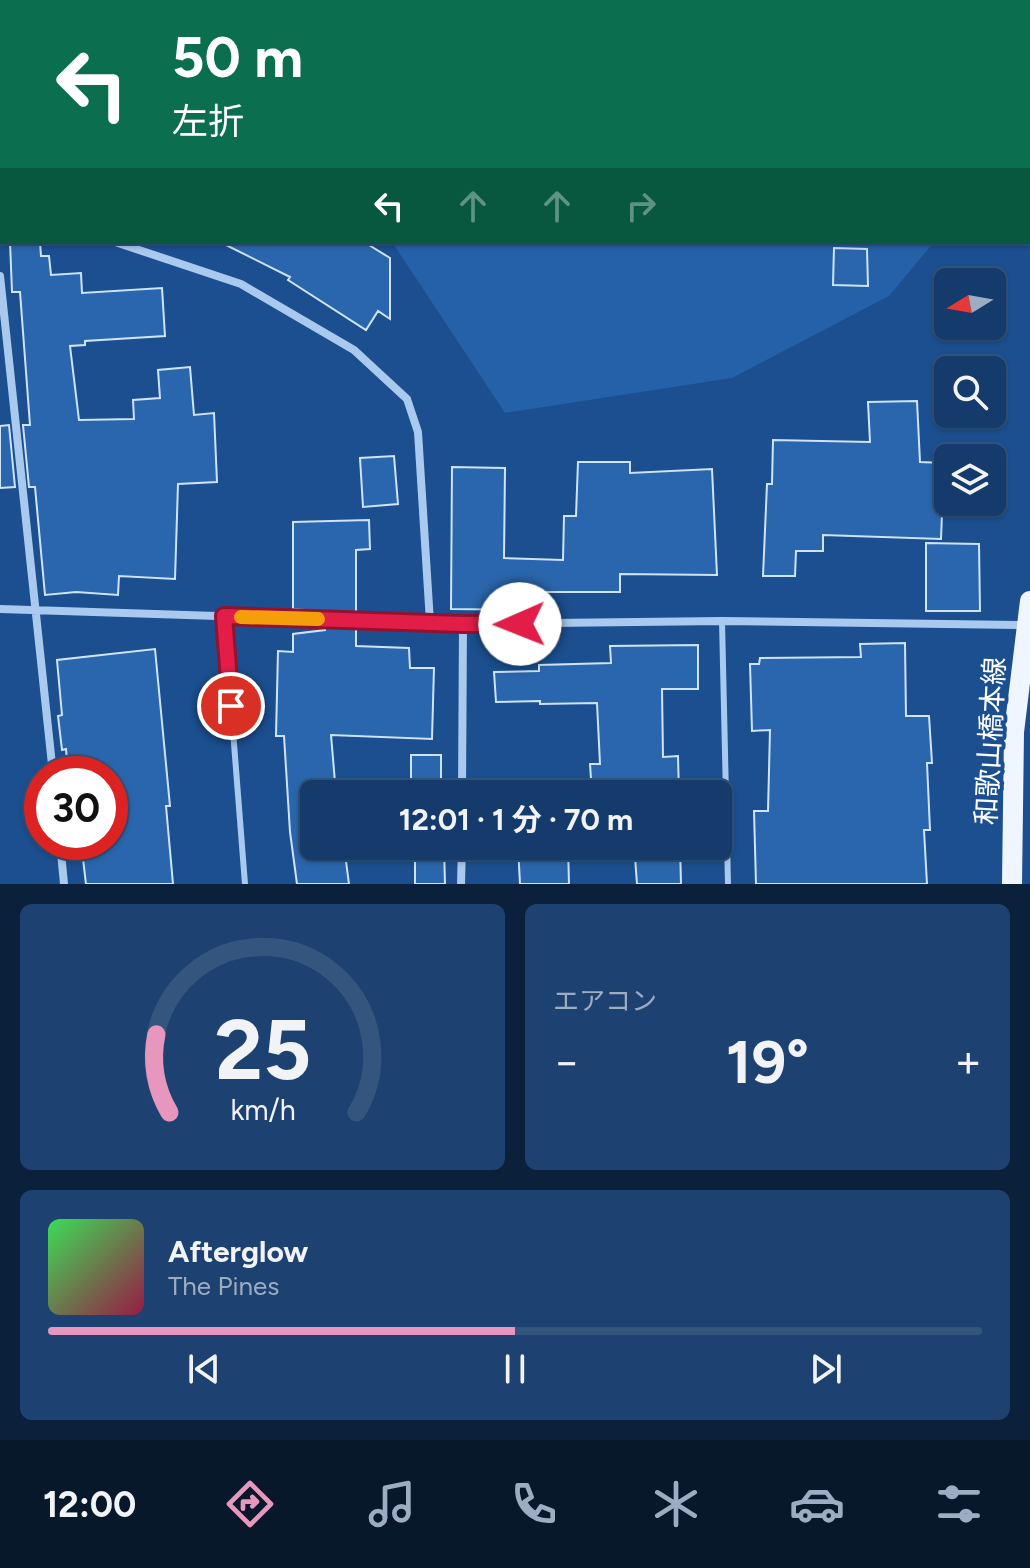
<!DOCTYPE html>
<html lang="ja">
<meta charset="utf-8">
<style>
body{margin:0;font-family:Figtree,"Noto Sans JP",sans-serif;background:#1d4271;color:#f1f3f6;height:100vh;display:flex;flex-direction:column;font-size:30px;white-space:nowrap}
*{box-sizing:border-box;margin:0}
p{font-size:26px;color:#9dadc1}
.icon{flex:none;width:44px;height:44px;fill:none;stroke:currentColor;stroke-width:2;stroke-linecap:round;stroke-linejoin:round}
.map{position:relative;height:884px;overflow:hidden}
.side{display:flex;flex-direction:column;gap:20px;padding:20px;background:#0b203b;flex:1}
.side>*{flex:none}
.guide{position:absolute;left:0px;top:0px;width:1030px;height:244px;box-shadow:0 2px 6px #0004,0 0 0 2px #33557e;background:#0b6e4f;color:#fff;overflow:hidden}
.needle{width:52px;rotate:259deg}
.fabs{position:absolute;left:934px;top:268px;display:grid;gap:16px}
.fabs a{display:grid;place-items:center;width:72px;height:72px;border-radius:12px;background:#143b6b;box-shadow:0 2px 6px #0004,0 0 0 2px #33557e;font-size:40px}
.speed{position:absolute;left:24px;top:756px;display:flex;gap:16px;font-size:40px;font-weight:700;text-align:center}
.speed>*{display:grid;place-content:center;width:104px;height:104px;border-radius:50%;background:#143b6b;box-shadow:0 2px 6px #0004,0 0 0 2px #33557e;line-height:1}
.speed .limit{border:12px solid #d22;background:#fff;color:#111}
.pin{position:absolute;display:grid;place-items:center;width:68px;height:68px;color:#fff;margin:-34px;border:4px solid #fff;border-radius:50%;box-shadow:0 2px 8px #0007}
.me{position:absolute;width:88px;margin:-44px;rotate:269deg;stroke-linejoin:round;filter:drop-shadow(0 0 6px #0008)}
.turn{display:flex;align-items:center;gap:28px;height:168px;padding:0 40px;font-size:36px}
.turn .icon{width:104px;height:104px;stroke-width:2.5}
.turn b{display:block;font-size:56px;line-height:68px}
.lanes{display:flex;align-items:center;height:76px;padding:0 40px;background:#0003;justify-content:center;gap:40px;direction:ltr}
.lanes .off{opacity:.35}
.big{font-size:60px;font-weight:700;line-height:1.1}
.side .card{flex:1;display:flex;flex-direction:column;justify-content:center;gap:12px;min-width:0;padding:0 28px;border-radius:12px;background:#1d4271}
.side .dial{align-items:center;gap:0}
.dial svg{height:208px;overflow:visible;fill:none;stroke:#33557e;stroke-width:7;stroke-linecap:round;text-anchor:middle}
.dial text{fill:#f1f3f6;stroke:none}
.song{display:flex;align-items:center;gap:24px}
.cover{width:96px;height:96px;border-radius:12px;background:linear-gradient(135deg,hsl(130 70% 55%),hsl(340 70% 35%))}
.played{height:8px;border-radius:4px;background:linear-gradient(90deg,#e797bd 50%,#33557e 50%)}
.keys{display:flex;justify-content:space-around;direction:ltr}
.heat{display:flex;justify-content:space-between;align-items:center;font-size:44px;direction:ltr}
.side .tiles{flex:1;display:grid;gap:20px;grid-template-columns:1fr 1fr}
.card:last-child{grid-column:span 2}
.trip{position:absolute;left:300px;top:780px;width:432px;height:80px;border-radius:12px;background:#143b6b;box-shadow:0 2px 6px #0004,0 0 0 2px #33557e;font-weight:700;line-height:80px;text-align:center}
.dock{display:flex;height:128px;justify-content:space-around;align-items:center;background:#08182b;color:#9dadc1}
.dock .icon{width:56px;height:56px}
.dock .active{color:#e797bd}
.dock b{font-size:36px;color:#f1f3f6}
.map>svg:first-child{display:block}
</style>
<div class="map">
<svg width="1030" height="884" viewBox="0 0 1030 884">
<rect width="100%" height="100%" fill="#1b4f8f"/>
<!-- green -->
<path fill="#2461a8" d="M0,0H887V2H2V147Z
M392,242H934L889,296L732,378L505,413Z"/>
<!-- building -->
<path fill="#2a66ad" stroke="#cfe3fa" stroke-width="2" d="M10,242H40L41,256H49L51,275L81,273L82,293L162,288L165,336L85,341V345L70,346L79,420L134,419L133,400L160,398L158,370L190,367L194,415L214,413L217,482L178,484L175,579L119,576L118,595L76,592L45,595L35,487H29L23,425H30L20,292H12Z
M220,242H364L390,258V319L378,311L366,330L288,280L290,277Z
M834,248L867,249L868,286L833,285Z
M917,401L920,462L944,463L941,539L823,535V551H796L795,576H763L767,484H772L773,440L870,442L868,402Z
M9,425L15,487L0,488V426Z
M394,456L398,504L363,507L360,458Z
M578,462H630V473L712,469L717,575L620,574V592H532V610L451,609L452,467L505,468L504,558L563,560L564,516H576Z
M369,520L370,549L356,550V614L293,609V522Z
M926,543L979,544L980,611H926Z
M325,627L356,628V646L409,648L410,668H434L432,739L331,735L336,794H314V846H344L349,884H297L290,832L284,736H276L278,651L293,652V634L325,630Z
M905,643L906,716H929L932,763H927L930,830H924L927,884H756L754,811H768L770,730L752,731L750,664H759L760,658L861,657L860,644Z
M698,645V689H662L663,757L678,756L679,794H592L590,764H600L597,703L540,704V701L496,702L494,672L539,671V665L611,663L610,646Z
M155,649L170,806H166L173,884H86L81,842H110V774H68L66,749L62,750L58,716L62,715L57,660Z
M411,755H441V794H411Z
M518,846H568L569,884H520Z
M630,846H680L681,884H637L635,857H631Z
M415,847H444L445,884H415Z"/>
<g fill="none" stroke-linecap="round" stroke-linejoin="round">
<!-- lane -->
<path stroke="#a9c9ee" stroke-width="6" d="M224,616L245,884
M722,621L728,884"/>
<!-- street -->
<path stroke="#a9c9ee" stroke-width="8" d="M0,202H2
M115,242L241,284L354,350L407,399L418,432L430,622
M0,276L53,774
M0,609L463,624L722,621L1025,625
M462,794L463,624
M60,842L64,884
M461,884L462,846"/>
<!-- primary -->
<path stroke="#f0f6ff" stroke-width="20" d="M1012,884L1014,732L1030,601"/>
</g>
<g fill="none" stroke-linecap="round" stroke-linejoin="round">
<defs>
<path id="route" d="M231,706L224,616L463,624H520"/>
</defs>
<!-- route casing -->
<use href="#route" stroke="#92132f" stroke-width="20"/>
<!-- route -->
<use href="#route" stroke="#e11d48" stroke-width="14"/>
<!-- slow -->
<path stroke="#f59e0b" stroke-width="14" d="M241,617L318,619"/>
</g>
<g text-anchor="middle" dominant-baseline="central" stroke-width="8" stroke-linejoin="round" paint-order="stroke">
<!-- street labels -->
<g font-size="28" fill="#fff" stroke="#1b4f8f">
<text transform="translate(990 741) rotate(-87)">和歌山橋本線</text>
</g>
</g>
</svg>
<div class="fabs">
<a><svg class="needle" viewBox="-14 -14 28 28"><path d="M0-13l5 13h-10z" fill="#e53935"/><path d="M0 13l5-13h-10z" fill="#9dadc1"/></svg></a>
<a><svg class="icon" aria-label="search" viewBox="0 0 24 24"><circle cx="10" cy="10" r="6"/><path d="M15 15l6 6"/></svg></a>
<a><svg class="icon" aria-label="layers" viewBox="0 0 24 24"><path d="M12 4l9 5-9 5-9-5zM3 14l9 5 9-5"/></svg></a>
</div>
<div class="speed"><div class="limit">30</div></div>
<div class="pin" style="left:231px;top:706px;background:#d93025"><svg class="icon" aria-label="arrive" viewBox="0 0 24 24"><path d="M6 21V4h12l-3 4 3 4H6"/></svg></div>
<svg class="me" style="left:520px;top:624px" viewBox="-20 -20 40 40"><circle r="19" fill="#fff"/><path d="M0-13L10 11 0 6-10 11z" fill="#e11d48"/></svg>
<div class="trip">12:01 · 1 分 · 70 m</div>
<div class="guide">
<div class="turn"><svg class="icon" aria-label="left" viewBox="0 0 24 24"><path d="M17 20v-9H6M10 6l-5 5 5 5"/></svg><div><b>50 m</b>左折</div></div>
<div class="lanes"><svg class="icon" aria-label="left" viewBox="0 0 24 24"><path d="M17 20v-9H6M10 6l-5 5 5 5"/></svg><svg class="icon off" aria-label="ahead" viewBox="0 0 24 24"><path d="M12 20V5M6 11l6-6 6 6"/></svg><svg class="icon off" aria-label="ahead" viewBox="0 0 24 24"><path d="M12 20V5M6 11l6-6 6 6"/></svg><svg class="icon off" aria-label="right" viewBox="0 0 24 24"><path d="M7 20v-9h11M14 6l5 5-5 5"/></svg></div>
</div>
</div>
<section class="side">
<div class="tiles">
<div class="card dial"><svg viewBox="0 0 100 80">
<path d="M14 69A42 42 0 1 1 86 69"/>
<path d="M14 69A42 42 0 0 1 9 39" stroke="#e797bd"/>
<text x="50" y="56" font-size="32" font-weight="700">25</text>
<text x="50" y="72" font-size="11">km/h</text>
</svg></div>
<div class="card"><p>エアコン</p>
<div class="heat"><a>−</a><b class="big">19°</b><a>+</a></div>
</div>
<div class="card">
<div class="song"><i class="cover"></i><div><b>Afterglow</b><p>The Pines</p></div></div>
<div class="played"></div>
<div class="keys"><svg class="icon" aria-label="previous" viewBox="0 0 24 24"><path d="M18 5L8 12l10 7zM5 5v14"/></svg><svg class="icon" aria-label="pause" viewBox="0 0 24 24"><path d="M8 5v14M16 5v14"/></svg><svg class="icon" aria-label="next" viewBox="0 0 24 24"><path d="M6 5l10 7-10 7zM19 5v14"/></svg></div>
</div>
</div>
</section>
<nav class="dock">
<b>12:00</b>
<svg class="icon active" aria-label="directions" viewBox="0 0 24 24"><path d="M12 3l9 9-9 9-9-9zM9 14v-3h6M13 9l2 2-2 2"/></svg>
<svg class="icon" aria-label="music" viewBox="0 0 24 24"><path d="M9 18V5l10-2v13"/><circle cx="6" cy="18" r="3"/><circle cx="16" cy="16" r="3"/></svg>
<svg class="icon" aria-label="phone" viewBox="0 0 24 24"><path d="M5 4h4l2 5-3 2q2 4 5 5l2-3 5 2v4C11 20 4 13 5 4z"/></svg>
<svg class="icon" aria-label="climate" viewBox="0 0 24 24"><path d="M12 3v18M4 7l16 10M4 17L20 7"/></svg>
<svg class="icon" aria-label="car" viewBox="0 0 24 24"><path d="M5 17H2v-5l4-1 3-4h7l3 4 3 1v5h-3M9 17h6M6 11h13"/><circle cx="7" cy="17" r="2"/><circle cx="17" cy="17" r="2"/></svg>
<svg class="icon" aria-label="filters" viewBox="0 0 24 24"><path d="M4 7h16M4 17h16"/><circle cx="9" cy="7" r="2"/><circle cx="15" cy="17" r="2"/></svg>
</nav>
